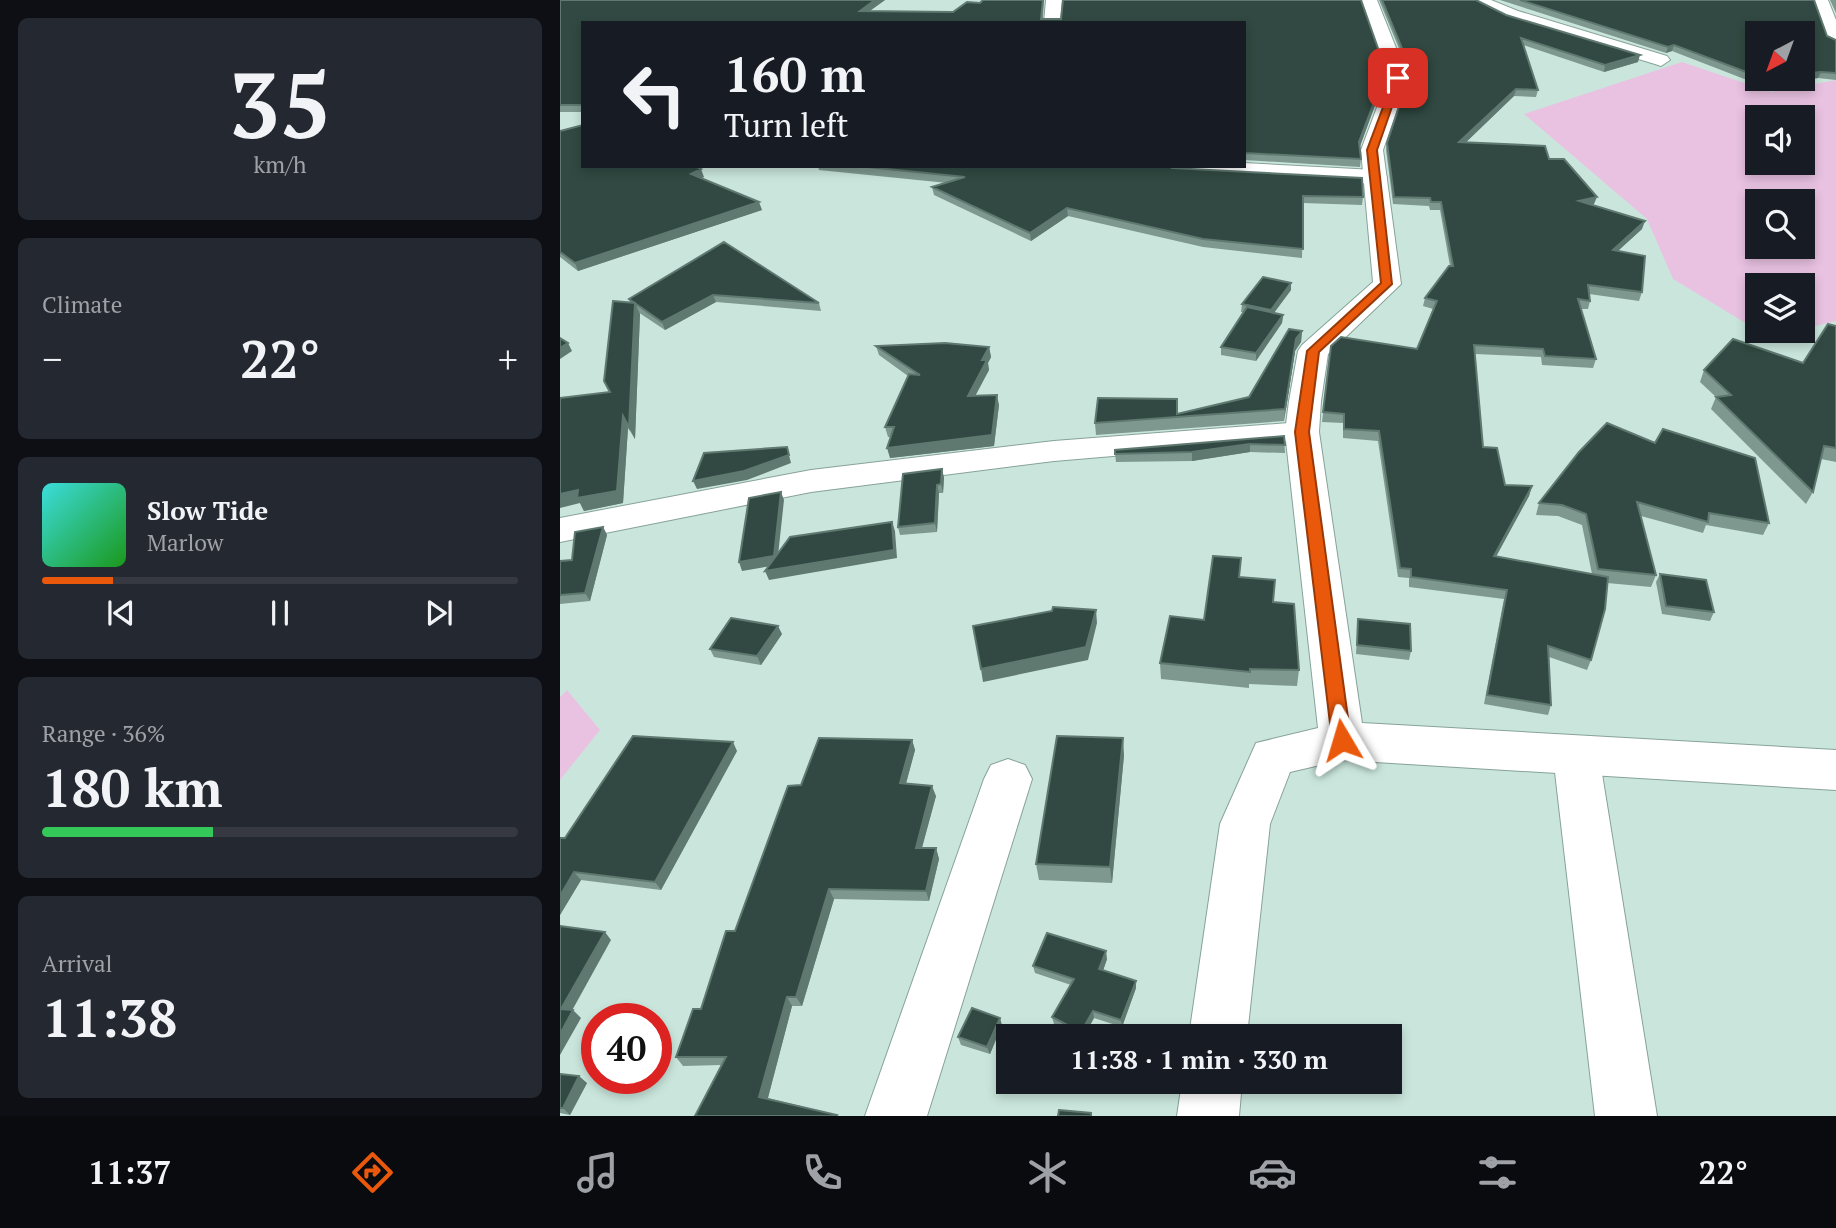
<!DOCTYPE html>
<meta charset="utf-8">
<style>
body{margin:0;font-family:"PT Serif",serif;background:#242831;color:#f1f3f6;height:100vh;display:flex;flex-direction:column;font-size:26px;white-space:nowrap}
*{box-sizing:border-box;margin:0}
p{font-size:23px;color:#9ea1a6}
.icon{flex:none;width:38px;height:38px;fill:none;stroke:currentColor;stroke-width:2;stroke-linecap:round;stroke-linejoin:round}
.map{position:relative;flex:1;overflow:hidden}
.side{display:flex;flex-direction:column;gap:18px;padding:18px;background:#0d0f14;width:560px}
.side>*{flex:none}
.top-card{position:absolute;left:21px;top:21px;width:665px;height:147px;border-radius:0px;box-shadow:0 4px 10px #0003;background:#171b24;color:#f1f3f6;overflow:hidden}
.needle{width:46px;rotate:221deg}
.buttons{position:absolute;left:1185px;top:21px;display:grid;gap:14px}
.buttons a{display:grid;place-items:center;width:70px;height:70px;border-radius:0px;background:#171b24;box-shadow:0 4px 10px #0003;font-size:35px}
.speed{position:absolute;left:21px;top:1003px;display:flex;gap:14px;font-size:35px;font-weight:700;text-align:center}
.speed>*{display:grid;place-content:center;width:91px;height:91px;border-radius:50%;background:#171b24;box-shadow:0 4px 10px #0003;line-height:1}
.speed .limit{border:10px solid #d22;background:#fff;color:#111}
.pin{position:absolute;display:grid;place-items:center;width:60px;height:60px;color:#fff;margin:-30px;border-radius:14px;box-shadow:0 4px 10px #0006}
.me{position:absolute;width:77px;margin:-38px;rotate:353deg;stroke-linejoin:round;filter:drop-shadow(0 0 5px #0008)}
.turn{display:flex;align-items:center;gap:24px;height:147px;padding:0 28px;font-size:32px}
.turn .icon{width:91px;height:91px;stroke-width:2.5}
.turn b{display:block;font-size:49px;line-height:60px}
.big{font-size:52px;font-weight:600;line-height:1.1}
.side .card{flex:1;display:flex;flex-direction:column;justify-content:center;gap:10px;min-width:0;padding:0 24px;border-radius:10px;background:#242831}
.side .dial{align-items:center;gap:0}
.dial b{font-size:91px;line-height:1}
.song{display:flex;align-items:center;gap:21px}
.cover{width:84px;height:84px;border-radius:10px;background:linear-gradient(135deg,hsl(180 70% 55%),hsl(120 70% 35%))}
.played{height:7px;border-radius:4px;background:linear-gradient(90deg,#ea580c 15%,#363941 15%)}
.keys{display:flex;justify-content:space-around;direction:ltr}
.heat{display:flex;justify-content:space-between;align-items:center;font-size:38px;direction:ltr}
.charge{height:10px;border-radius:5px;background:linear-gradient(90deg,#34c759 36%,#363941 0)}
.trip{position:absolute;left:436px;top:1024px;width:406px;height:70px;border-radius:0px;background:#171b24;box-shadow:0 4px 10px #0003;font-weight:600;line-height:70px;text-align:center}
.dock{display:flex;height:112px;justify-content:space-around;align-items:center;background:#090b0e;color:#9ea1a6}
.dock .icon{width:49px;height:49px}
.dock .current{color:#ea580c}
.dock b{font-size:32px;color:#f1f3f6}
main{display:flex;flex:1;min-height:0}
.map>svg:first-child{display:block}
</style>
<main>
<section class="side">
<div class="card dial"><b>35</b><p>km/h</p></div>
<div class="card"><p>Climate</p>
<div class="heat"><a>−</a><b class="big">22°</b><a>+</a></div>
</div>
<div class="card">
<div class="song"><i class="cover"></i><div><b>Slow Tide</b><p>Marlow</p></div></div>
<div class="played"></div>
<div class="keys"><svg class="icon" aria-label="previous" viewBox="0 0 24 24"><path d="M18 5L8 12l10 7zM5 5v14"/></svg><svg class="icon" aria-label="pause" viewBox="0 0 24 24"><path d="M8 5v14M16 5v14"/></svg><svg class="icon" aria-label="next" viewBox="0 0 24 24"><path d="M6 5l10 7-10 7zM19 5v14"/></svg></div>
</div>
<div class="card"><p>Range · 36%</p><b class="big">180 km</b><div class="charge"></div></div>
<div class="card"><p>Arrival</p><b class="big">11:38</b></div>
</section>
<div class="map">
<svg width="1276" height="1116" viewBox="0 0 1276 1116">
<rect width="100%" height="100%" fill="#cae6dc"/>
<!-- green -->
<path fill="#e9c2e2" fill-rule="evenodd" d="M1122,62L1211,92L1276,80V321L1243,329L1242,285H1197V330L1113,279L1087,219L964,114ZM1197,117H1242V163H1197ZM1197,201H1242V247H1197Z
M7,690L40,730L0,780V697Z"/>
<g fill="none" stroke-linecap="round" stroke-linejoin="round">
<defs>
<path id="street" d="M486,0H502L500,23H484Z
M909,0H931L958,11L1107,56L1110,60L1101,66L1095,64L946,19Z
M684,163L815,170L823,172L827,177L823,182L815,184L612,173L601,166H684Z
M742,422L754,425L759,432L754,439L494,461L251,492L0,542V518L251,470L494,441Z
M1016,736L1032,741L1039,755L1097,1116H1035L993,755L1000,741Z
M448,759L465,765L472,779L367,1116H305L424,779L431,765Z"/>
<path id="secondary" d="M801,0H817L848,78L823,150L841,284L768,354L761,401L759,432L802,723L1276,750V790L782,760L730,772L710,824L687,1036H629L660,824L696,743L758,728L725,432L729,401L738,351L742,345L813,282L801,150L828,78Z
M622,1082H682L679,1116H617Z"/>
<path id="primary" d="M1252,0H1268L1276,20V47L1267,42Z"/>
</defs>
<!-- street casing -->
<use href="#street" stroke="#87a299" stroke-width="2"/>
<!-- secondary casing -->
<use href="#secondary" stroke="#87a299" stroke-width="2"/>
<!-- primary casing -->
<use href="#primary" stroke="#87a299" stroke-width="2"/>
<!-- street -->
<use href="#street" fill="#fff" fill-rule="evenodd"/>
<!-- secondary -->
<use href="#secondary" fill="#fff" fill-rule="evenodd"/>
<!-- primary -->
<use href="#primary" fill="#fff" fill-rule="evenodd"/>
</g>
<!-- wall -->
<path fill="#7e988f" fill-rule="evenodd" d="M0,0H325L310,11L393,12L407,2L420,3L423,0H484L483,19H501L503,0H801L826,71L825,78L800,146L801,159L800,167L684,160V23H23V112H0Z
M819,0H916L946,15L1078,62L1044,72L963,45L978,90L976,97L954,96L906,142L989,159L1034,204L1032,205L1082,229L1058,251L1082,292L1079,301L1029,294L1030,301L1028,309H1021L1036,359L1033,368L982,365L981,357L915,354L923,447L945,485L972,486L969,496L936,556L1032,574L1022,525L998,516L976,515L979,503L1019,452L1209,523L1203,535L1146,525L1143,533L1081,516L1096,575L1091,587L1047,583L1031,660L1027,670L989,657L991,705L988,715L924,704L944,599L849,587V578L838,577L818,441L783,438V423L762,422L771,346L857,349L873,309L863,306L865,298L890,266L880,210H870L869,206L833,204L826,150L827,143L850,75Z
M940,0H1254L1267,36L1276,40V80L1258,78L1205,87L1112,51L1106,53ZM1197,33L1242,79H1197Z
M1270,0H1276V13Z
M0,131L144,177L141,178L202,210L18,271L0,257Z
M258,166H609L612,168L803,197L802,205L743,203L742,258L643,247L508,216L471,241L374,195L372,187L387,183L259,170Z
M164,242L259,303L261,311L156,302L105,330L78,312L80,314L75,439L68,428L63,503L24,511L20,503L49,392L44,381L70,303L69,299Z
M731,290L714,313L723,315L722,323L696,361L661,355V347L684,312H681L682,304Z
M1276,326V462L1261,459L1253,492L1246,504L1151,409L1156,397L1140,382L1144,370L1243,363Z
M742,331L741,342L735,351L724,421L536,435L535,423L617,414L689,397Z
M316,346L429,347L431,357L428,363L429,370L415,395L439,405L434,446L330,458L331,437H328L325,427L348,376L319,355Z
M724,436L725,453L690,452L632,461L556,462L555,454Z
M382,469L384,478L383,493H379L377,532L340,535L338,527Z
M43,527L47,535L30,601L0,604V561L12,560Z
M1100,574L1154,612L1150,621L1102,614L1096,582Z
M680,577L714,602L739,670L737,686L689,684V688L601,679L600,663L644,620Z
M798,619L851,651L849,660L796,654Z
M222,634L201,665L154,657L150,649Z
M352,740L355,750L346,784L376,796L362,848H376L379,859L369,901L274,899L242,1006H232L208,1098L277,1115L278,1116H135L161,1065L123,1066L116,1057L141,1009L241,785Z
M177,751L101,890L21,880L0,915V838H5Z
M564,755L552,883L479,880L476,864Z
M547,959L543,970L576,981V988L562,1027L534,1018L524,1036H517L494,1024L492,1017L511,985L475,973L473,966Z
M442,1025L430,1054L401,1045L398,1037Z
M0,1074L27,1083L10,1115L0,1113Z"/>
<!-- shaded-wall -->
<path fill="#5f7870" d="M315,0H325L301,17L300,11Z
M1114,45L1112,51L1106,53L1108,47Z
M1080,55L1078,62L1044,72L1045,65Z
M826,71L825,78L799,149V142Z
M1261,72L1258,78L1205,87L1208,80L1242,79V74Z
M956,89L954,96L898,150L899,142Z
M141,169L144,177L133,182L131,174Z
M1037,197L1034,204L1017,209L1019,201Z
M199,202L202,210L18,271L15,263Z
M507,208L508,216L471,241L470,233Z
M1085,221L1082,229L1050,258L1053,250Z
M731,283V290L710,318L711,310Z
M153,295L156,302L105,330L102,322Z
M75,303L80,314L75,439L69,427Z
M723,315L722,323L696,361V353Z
M742,331L741,342L735,351L724,421L725,409L736,339Z
M8,343L12,351L0,359V348Z
M429,347L431,357L428,363L429,370L410,406L408,396L422,360Z
M437,395L439,405L434,446L330,458L327,448Z
M63,416L68,428L63,503L24,511L20,503L0,508V494L18,490Z
M690,444V452L632,461V452Z
M227,447L231,463L187,480L137,489L133,481Z
M382,469L384,478L383,493L381,484Z
M377,485L379,493L377,532L375,523Z
M972,486L969,496L931,566L934,556Z
M221,492L224,500L217,565L182,571L179,562Z
M332,522L335,531L337,558L209,580L205,571Z
M43,527L47,535L30,601L25,593Z
M536,610L537,623L528,660L423,682L421,669Z
M218,626L222,634L201,665L197,656Z
M563,738L564,755L552,883L550,867Z
M352,740L355,750L343,794L340,783Z
M173,742L177,751L101,890L95,882Z
M372,786L376,796L359,858L356,848Z
M376,848L379,859L369,901L366,891Z
M14,872L21,880L0,915V896Z
M269,889L274,899L242,1006L236,997Z
M45,932L51,940L9,1016L1,1009Z
M546,951L547,959L541,977L539,969Z
M576,981V988L562,1027L561,1020Z
M227,997L232,1006L206,1105L199,1097Z
M13,1010L21,1018L0,1055V1034Z
M533,1011L534,1018L524,1036H522L521,1032Z
M440,1018L442,1025L430,1054L427,1047Z
M19,1076L27,1083L10,1115L3,1108Z"/>
<!-- building -->
<path fill="#314942" stroke="#5f7870" stroke-width="2" d="M0,0H315L300,11L393,12L407,2L420,3L423,0H483L481,19H501L503,0H801L826,71L799,142L801,159L684,153V23H23V105H0Z
M822,0H916L946,15L1080,55L1045,65L961,38L978,90L956,89L899,142L985,146L989,159H1004L1037,197L1019,201L1085,221L1053,250L1085,256L1082,292L1028,285L1030,301L1018,299L1036,359L985,356L983,349L914,345L923,447L937,448L945,485L972,486L934,556L1048,577L1045,609L1031,660L988,646L991,705L927,695L947,590L851,577V569L840,568L819,431L784,429V414L763,412L771,346L781,337L857,349L877,301L865,298L889,266H893L881,202H871L870,198L834,197L827,143L851,70Z
M960,0H1254L1267,36L1276,40V73L1261,72L1242,74V33H1197V76L1114,45L1108,47Z
M23,125V166H135L141,169L131,174L199,202L15,263L0,252V131Z
M298,166H609L612,168L802,178L803,197L743,196V249L643,239L507,208L470,233L372,187L405,177Z
M164,242L259,303L153,295L102,322L69,299Z
M703,277L731,283L711,310L682,304Z
M53,301L75,303L69,427L63,416L57,491L17,498L18,490L0,494V398L50,392L44,381Z
M687,307L723,315L696,353L661,347Z
M1268,324L1276,326V448L1264,446L1253,492L1156,397L1171,395L1144,370L1173,339L1243,363Z
M729,329L742,331L736,339L725,409L535,423L538,398L617,399V414L689,397Z
M0,338L8,343L0,348Z
M385,343L429,347L422,360H427L408,396L437,395L432,435L327,448L334,427H325L349,374L360,375L316,346Z
M1047,423L1095,443L1103,429L1195,458L1209,523L1149,513L1148,522L1077,502L1096,575L1038,569L1026,514L1002,505L979,503L1019,452Z
M724,436L725,445L690,444L632,452L555,454V450Z
M227,447L229,455L184,471L133,481L144,453Z
M382,469L381,484L377,485L375,523L338,527L343,474Z
M221,492L214,556L179,562L189,498Z
M332,522L334,550L205,571L230,537Z
M43,527L25,593L0,595V561L12,560L15,532Z
M653,556L681,558L679,577L715,580L713,602L734,604L739,670L690,669V672L600,663L610,616L644,620Z
M1100,574L1146,580L1154,612L1106,606Z
M493,607L536,610L526,647L421,669L413,626L492,611Z
M171,618L218,626L197,656L150,649Z
M798,619L850,624L851,651L797,645Z
M73,736L173,742L95,882L14,872L0,896V838H5Z
M497,736L563,738L550,867L476,864Z
M259,738L352,740L340,783L372,786L356,848H376L366,891L269,889L236,997H227L199,1097L277,1115L276,1116H135L166,1057H116L133,1009H141L166,931H175L228,786L241,785Z
M0,926L45,932L1,1009L13,1010L0,1034Z
M487,933L546,951L539,969L576,981L561,1020L533,1011L521,1032L492,1017L514,979L473,966Z
M412,1008L440,1018L427,1047L398,1037Z
M0,1074L19,1076L3,1108H0Z
M499,1110L531,1113V1116H498Z"/>
<!-- route -->
<path fill="#ea580c" stroke="#983908" stroke-width="2" d="M838,76L842,78L817,150L832,284L759,352L749,432L791,740L789,746H775L772,740L735,432L747,351L821,283L807,150L834,78Z"/>
</svg>
<div class="buttons">
<a><svg class="needle" viewBox="-14 -14 28 28"><path d="M0-13l5 13h-10z" fill="#e53935"/><path d="M0 13l5-13h-10z" fill="#9ea1a6"/></svg></a>
<a><svg class="icon" aria-label="sound" viewBox="0 0 24 24"><path d="M4 9h4l5-4v14l-5-4H4zM17 9q2 3 0 6"/></svg></a>
<a><svg class="icon" aria-label="search" viewBox="0 0 24 24"><circle cx="10" cy="10" r="6"/><path d="M15 15l6 6"/></svg></a>
<a><svg class="icon" aria-label="layers" viewBox="0 0 24 24"><path d="M12 4l9 5-9 5-9-5zM3 14l9 5 9-5"/></svg></a>
</div>
<div class="speed"><div class="limit">40</div></div>
<div class="pin" style="left:838px;top:78px;background:#d93025"><svg class="icon" aria-label="arrive" viewBox="0 0 24 24"><path d="M6 21V4h12l-3 4 3 4H6"/></svg></div>
<svg class="me" style="left:782px;top:740px" viewBox="-20 -20 40 40"><path d="M0-17L14 15 0 8-14 15z" fill="#ea580c" stroke="#fff" stroke-width="4"/></svg>
<div class="trip">11:38 · 1 min · 330 m</div>
<div class="top-card">
<div class="turn"><svg class="icon" aria-label="left" viewBox="0 0 24 24"><path d="M17 20v-9H6M10 6l-5 5 5 5"/></svg><div><b>160 m</b>Turn left</div></div>
</div>
</div>
</main>
<nav class="dock">
<b>11:37</b>
<svg class="icon current" aria-label="directions" viewBox="0 0 24 24"><path d="M12 3l9 9-9 9-9-9zM9 14v-3h6M13 9l2 2-2 2"/></svg>
<svg class="icon" aria-label="music" viewBox="0 0 24 24"><path d="M9 18V5l10-2v13"/><circle cx="6" cy="18" r="3"/><circle cx="16" cy="16" r="3"/></svg>
<svg class="icon" aria-label="phone" viewBox="0 0 24 24"><path d="M5 4h4l2 5-3 2q2 4 5 5l2-3 5 2v4C11 20 4 13 5 4z"/></svg>
<svg class="icon" aria-label="climate" viewBox="0 0 24 24"><path d="M12 3v18M4 7l16 10M4 17L20 7"/></svg>
<svg class="icon" aria-label="car" viewBox="0 0 24 24"><path d="M5 17H2v-5l4-1 3-4h7l3 4 3 1v5h-3M9 17h6M6 11h13"/><circle cx="7" cy="17" r="2"/><circle cx="17" cy="17" r="2"/></svg>
<svg class="icon" aria-label="filters" viewBox="0 0 24 24"><path d="M4 7h16M4 17h16"/><circle cx="9" cy="7" r="2"/><circle cx="15" cy="17" r="2"/></svg>
<b>22°</b>
</nav>
